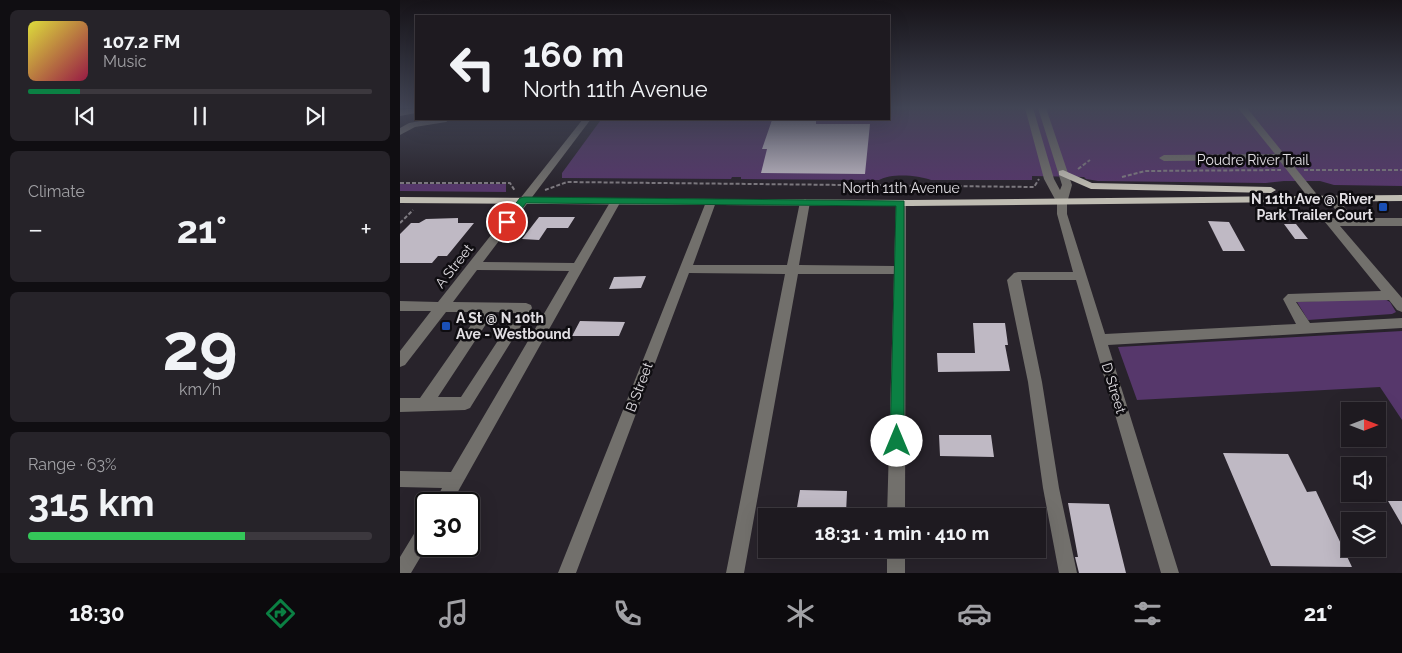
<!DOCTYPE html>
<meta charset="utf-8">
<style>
body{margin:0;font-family:Raleway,sans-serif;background:#262329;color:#f1f3f6;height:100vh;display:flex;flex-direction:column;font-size:19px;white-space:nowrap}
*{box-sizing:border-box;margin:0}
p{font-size:16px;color:#a1a1a5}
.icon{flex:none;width:28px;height:28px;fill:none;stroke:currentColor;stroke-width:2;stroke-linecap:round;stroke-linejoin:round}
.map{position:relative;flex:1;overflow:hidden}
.panel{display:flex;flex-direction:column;gap:10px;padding:10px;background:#100e12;width:400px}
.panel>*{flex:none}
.hud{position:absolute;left:15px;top:15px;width:475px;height:105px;border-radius:0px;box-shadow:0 5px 20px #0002,0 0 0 1px #3c383e;background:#1e1a20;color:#f1f3f6;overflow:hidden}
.needle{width:32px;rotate:90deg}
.fabs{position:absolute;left:941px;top:402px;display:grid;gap:10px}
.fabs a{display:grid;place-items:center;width:45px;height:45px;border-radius:0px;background:#1e1a20;box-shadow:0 5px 20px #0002,0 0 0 1px #3c383e;font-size:25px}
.speed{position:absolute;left:15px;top:492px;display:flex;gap:10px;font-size:25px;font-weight:700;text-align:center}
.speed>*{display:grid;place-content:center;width:65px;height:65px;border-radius:50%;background:#1e1a20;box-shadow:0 5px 20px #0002,0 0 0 1px #3c383e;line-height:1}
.speed .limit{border:2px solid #111;border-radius:8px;background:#fff;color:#111}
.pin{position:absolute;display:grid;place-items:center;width:42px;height:42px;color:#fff;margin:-21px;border:2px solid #fff;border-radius:50%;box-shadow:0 1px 5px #0007}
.me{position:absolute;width:55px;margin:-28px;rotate:0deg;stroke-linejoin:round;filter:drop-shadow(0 0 4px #0008)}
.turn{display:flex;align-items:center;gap:18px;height:105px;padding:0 25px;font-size:22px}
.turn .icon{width:65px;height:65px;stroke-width:2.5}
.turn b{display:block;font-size:35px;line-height:42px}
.big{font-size:38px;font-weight:700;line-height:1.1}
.panel .card{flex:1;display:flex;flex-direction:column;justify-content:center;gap:8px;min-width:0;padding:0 18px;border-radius:8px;background:#262329}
.panel .dial{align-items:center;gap:0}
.dial b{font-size:65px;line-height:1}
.song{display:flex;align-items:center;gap:15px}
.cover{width:60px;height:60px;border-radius:8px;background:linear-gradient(135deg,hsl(60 70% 55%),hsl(340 70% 35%))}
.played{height:5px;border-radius:2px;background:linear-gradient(90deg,#0b8043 15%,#3c383e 15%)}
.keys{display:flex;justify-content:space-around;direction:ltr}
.heat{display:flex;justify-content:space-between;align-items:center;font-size:28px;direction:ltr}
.charge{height:8px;border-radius:4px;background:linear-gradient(90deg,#34c759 63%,#3c383e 0)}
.trip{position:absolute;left:358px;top:508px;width:288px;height:50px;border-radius:0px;background:#1e1a20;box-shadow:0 5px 20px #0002,0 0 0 1px #3c383e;font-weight:700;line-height:50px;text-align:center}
.menu{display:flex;height:80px;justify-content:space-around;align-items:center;background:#0c0a0d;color:#a1a1a5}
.menu .icon{width:35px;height:35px}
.menu .on{color:#0b8043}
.menu b{font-size:22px;color:#f1f3f6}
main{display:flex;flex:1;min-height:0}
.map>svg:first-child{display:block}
</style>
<main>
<section class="panel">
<div class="card">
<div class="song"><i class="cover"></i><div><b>107.2 FM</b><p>Music</p></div></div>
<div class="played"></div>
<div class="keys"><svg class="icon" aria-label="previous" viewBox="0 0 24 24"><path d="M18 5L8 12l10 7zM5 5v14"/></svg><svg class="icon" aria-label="pause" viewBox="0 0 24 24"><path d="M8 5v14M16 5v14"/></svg><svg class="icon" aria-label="next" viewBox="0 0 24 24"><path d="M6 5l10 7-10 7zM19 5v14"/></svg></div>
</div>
<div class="card"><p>Climate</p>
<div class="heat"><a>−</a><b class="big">21°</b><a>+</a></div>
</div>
<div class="card dial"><b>29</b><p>km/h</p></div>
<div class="card"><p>Range · 63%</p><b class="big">315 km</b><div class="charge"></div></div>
</section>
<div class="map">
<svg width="1002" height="573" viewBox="0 0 1002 573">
<rect width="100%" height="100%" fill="#28232b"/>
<!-- green -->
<path fill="#56376b" d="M489,108H1002V186L934,185L920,181H884L866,183L698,181L686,179L684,177L632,176V180H531C518,175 491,173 479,180L341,179V177H332L331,179L162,178V173L200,121L205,119H489Z
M0,184H106V192L0,191Z
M983,298L990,302L996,312L992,314L908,320L897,302Z
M1002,331V420L980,387L737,400L718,347Z"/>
<!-- building -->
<path fill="#bfb9c4" d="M372,120L416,121V124H470L465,174L361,173L367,149H362Z
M139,217H175L168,228H147L139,240L122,239Z
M58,218V223H74L47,256H38L32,263H0V234L11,223H19L26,219Z
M808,221L829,222L845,251H823Z
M884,224H896L908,239H895Z
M246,276L241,288L209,289L214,277Z
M180,321L225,322L219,336H172Z
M573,323H605L608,345H605L610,371L538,372L537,353H575Z
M539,435H591L594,457L540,456Z
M823,453L888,454L907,492L916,491L952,567L871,566Z
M400,490L447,491L446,514L396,513Z
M988,501H1002V525Z
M668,503L709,504L726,573H679L675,557H678Z"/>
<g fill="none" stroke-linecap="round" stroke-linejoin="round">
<!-- path -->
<path stroke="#7e7a80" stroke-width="2" stroke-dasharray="4 2" stroke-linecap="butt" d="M678,169L690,160
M904,170H1002
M722,177L745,171L881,170
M0,183H110L115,191
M145,190L167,182L634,187L639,179
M0,223L13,210"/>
<!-- minor -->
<path fill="#72706c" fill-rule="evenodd" d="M16,108V113L0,116V110Z
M625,108H633L654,179L660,190L662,185L638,108H646L672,185L667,203V214L705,334L896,324L883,299L888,294L981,291L925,222L931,218H942L927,199L928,197H936L954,218H1002V226H940L1002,298V312L997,310L989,300L896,302L910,323L1002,318V328L708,345L779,573H761L676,280H621L642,382L659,488L677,573H659L643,488L628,382L607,280L614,273L618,272H673L657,214V203L644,179Z
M838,108H847L919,197L920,199L919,201H911L879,160L764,161L759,158L764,155L875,154Z
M32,119H50L46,122L15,127L0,135V128L9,123Z
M183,119H191L83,262L174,263L212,199L216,198L221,201L51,504H34L42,488L0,487V471L51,472L169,271L77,270L53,302L126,303L131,305L132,308L70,408L65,410L0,412V398H20L80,312H46L5,365L0,367V351L31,311H0V301L38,302ZM94,312L116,313L61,397H38Z
M311,199L316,202L293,265H387L400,202L405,199L410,202L399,265L494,266L496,203L501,200L506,203L505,516H487L494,274H398L344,573H326L385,274L289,273L176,573H158L306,202Z
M26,521L27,546L11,573H0V557L20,524Z
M487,549H505V573H487Z"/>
<!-- major -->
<path fill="#bfbcb2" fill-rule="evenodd" d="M663,170L692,183L871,187L876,190L871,193L691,189L659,175V171Z
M1002,195V201L510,206L0,203V197L510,200Z"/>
</g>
<!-- sky -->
<linearGradient id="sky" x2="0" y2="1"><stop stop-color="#161318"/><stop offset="0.57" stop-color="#424555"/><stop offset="1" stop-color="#424555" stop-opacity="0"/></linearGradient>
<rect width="1002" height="189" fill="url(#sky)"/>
<!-- route -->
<path fill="#0b8043" stroke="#07532c" d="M124,197L504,201V441L502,446L497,448L492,446L490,441L496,206L126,203L110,225H103V220L120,198Z"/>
<!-- markers -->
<g fill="#1a4fb4" stroke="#0f0d11" stroke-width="2">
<rect x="978" y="202" width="10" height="10" rx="2.5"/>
<rect x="41" y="321" width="10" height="10" rx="2.5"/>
</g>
<g text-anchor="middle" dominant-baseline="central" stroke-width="5" stroke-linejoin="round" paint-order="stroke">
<!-- street labels -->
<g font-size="14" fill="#e2dfe4" stroke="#0f0d11">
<text x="853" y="160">Poudre River Trail</text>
<text x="501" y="188">North 11th Avenue</text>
<text transform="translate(54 266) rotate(-52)">A Street</text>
<text transform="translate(239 387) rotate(-69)">B Street</text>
<text transform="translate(714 388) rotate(73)">D Street</text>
</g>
<!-- poi labels -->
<g font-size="14" font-weight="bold" fill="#e2dfe4" stroke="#0f0d11" text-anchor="end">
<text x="973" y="199">N 11th Ave @ River<tspan x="973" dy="16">Park Trailer Court</tspan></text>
<text x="56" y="318" text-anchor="start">A St @ N 10th<tspan x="56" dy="16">Ave - Westbound</tspan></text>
</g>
</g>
</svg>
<div class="fabs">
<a><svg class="needle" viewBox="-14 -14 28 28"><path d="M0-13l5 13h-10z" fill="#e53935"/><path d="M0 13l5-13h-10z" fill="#a1a1a5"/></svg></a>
<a><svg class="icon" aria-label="sound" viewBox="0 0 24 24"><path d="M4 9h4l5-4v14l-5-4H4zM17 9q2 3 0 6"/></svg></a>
<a><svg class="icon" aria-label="layers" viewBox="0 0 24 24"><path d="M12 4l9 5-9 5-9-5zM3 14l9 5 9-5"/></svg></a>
</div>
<div class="speed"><div class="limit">30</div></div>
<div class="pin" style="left:107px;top:222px;background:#d93025"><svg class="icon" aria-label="arrive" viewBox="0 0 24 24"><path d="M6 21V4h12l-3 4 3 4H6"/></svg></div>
<svg class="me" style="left:497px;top:441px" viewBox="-20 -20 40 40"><circle r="19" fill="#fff"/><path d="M0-13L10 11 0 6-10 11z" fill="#0b8043"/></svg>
<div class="trip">18:31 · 1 min · 410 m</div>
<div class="hud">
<div class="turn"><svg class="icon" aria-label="left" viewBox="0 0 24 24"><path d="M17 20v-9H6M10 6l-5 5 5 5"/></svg><div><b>160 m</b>North 11th Avenue</div></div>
</div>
</div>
</main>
<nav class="menu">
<b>18:30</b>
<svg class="icon on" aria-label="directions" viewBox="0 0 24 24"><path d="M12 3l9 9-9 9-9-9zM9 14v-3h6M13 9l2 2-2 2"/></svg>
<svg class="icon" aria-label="music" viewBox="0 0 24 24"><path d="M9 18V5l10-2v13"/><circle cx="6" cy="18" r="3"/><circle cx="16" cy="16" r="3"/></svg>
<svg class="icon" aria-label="phone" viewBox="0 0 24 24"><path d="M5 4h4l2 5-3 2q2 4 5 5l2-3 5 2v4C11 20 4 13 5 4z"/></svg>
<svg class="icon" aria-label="climate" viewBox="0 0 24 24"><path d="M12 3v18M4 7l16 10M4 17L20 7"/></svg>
<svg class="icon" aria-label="car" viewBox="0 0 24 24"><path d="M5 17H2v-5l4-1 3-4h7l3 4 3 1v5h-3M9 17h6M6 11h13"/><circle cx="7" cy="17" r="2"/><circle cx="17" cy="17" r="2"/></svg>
<svg class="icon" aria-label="filters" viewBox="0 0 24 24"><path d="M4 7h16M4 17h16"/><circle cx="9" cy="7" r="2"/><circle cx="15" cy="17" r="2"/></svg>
<b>21°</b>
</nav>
